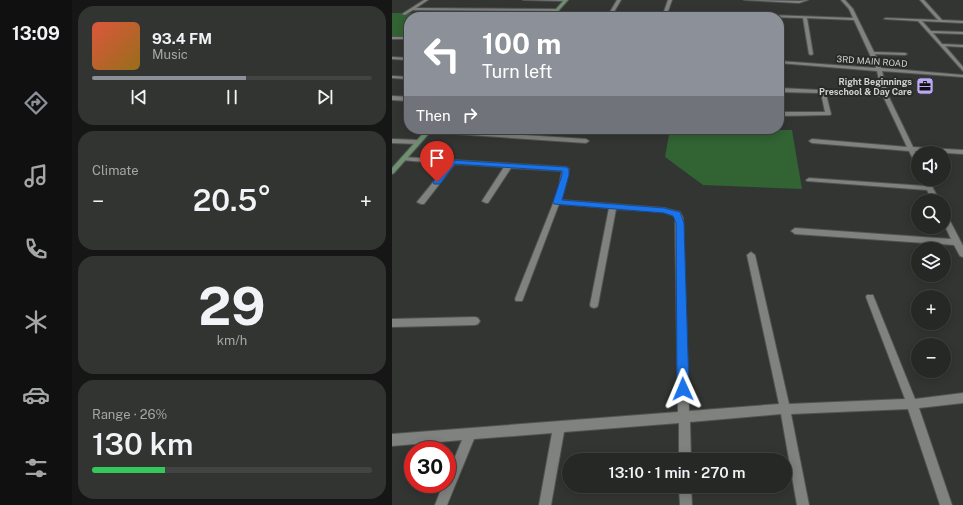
<!DOCTYPE html>
<meta charset="utf-8">
<style>
body{margin:0;font-family:"Public Sans",sans-serif;background:#323432;color:#f1f3f6;height:100vh;display:flex;flex-direction:column;font-size:15px;white-space:nowrap}
*{box-sizing:border-box;margin:0}
p{font-size:13px;color:#a4a6a7}
.icon{flex:none;width:22px;height:22px;fill:none;stroke:currentColor;stroke-width:2;stroke-linecap:round;stroke-linejoin:round}
.map{position:relative;flex:1;overflow:hidden}
.details{display:flex;flex-direction:column;gap:6px;padding:6px;background:#151615;width:320px}
.details>*{flex:none}
.hud{position:absolute;left:12px;top:12px;width:380px;height:122px;border-radius:16px;box-shadow:0 2px 10px #0003,0 0 0 1px #424443;background:#8c9099;color:#fff;overflow:hidden}
.controls{position:absolute;left:519px;top:146px;display:grid;gap:8px}
.controls a{display:grid;place-items:center;width:40px;height:40px;border-radius:50%;background:#262826;box-shadow:0 2px 10px #0003,0 0 0 1px #424443;font-size:20px}
.speed{position:absolute;left:12px;top:441px;display:flex;gap:8px;font-size:20px;font-weight:700;text-align:center}
.speed>*{display:grid;place-content:center;width:52px;height:52px;border-radius:50%;background:#262826;box-shadow:0 2px 10px #0003,0 0 0 1px #424443;line-height:1}
.speed .limit{border:6px solid #d22;background:#fff;color:#111}
.pin{position:absolute;display:grid;place-items:center;width:34px;height:34px;color:#fff;margin:-41px -17px;border-radius:50% 50% 50% 0;rotate:-45deg;box-shadow:0 0 4px #0007}
.pin .icon{rotate:45deg}
.me{position:absolute;width:44px;margin:-22px;rotate:359deg;stroke-linejoin:round;filter:drop-shadow(0 0 3px #0008)}
.turn{display:flex;align-items:center;gap:14px;height:84px;padding:0 12px;font-size:18px}
.turn .icon{width:52px;height:52px;stroke-width:2.5}
.turn b{display:block;font-size:28px;line-height:34px}
.then{display:flex;align-items:center;height:38px;padding:0 12px;background:#0003;gap:8px;font-size:15px}
.big{font-size:30px;font-weight:600;line-height:1.1}
.details .card{flex:1;display:flex;flex-direction:column;justify-content:center;gap:6px;min-width:0;padding:0 14px;border-radius:16px;background:#323432}
.details .dial{align-items:center;gap:0}
.dial b{font-size:52px;line-height:1}
.song{display:flex;align-items:center;gap:12px}
.cover{width:48px;height:48px;border-radius:6px;background:linear-gradient(135deg,hsl(10 70% 55%),hsl(40 70% 35%))}
.played{height:4px;border-radius:2px;background:linear-gradient(90deg,#8c9099 55%,#424443 55%)}
.keys{display:flex;justify-content:space-around;direction:ltr}
.heat{display:flex;justify-content:space-between;align-items:center;font-size:22px;direction:ltr}
.charge{height:6px;border-radius:3px;background:linear-gradient(90deg,#34c759 26%,#424443 0)}
.trip{position:absolute;left:170px;top:453px;width:230px;height:40px;border-radius:20px;background:#262826;box-shadow:0 2px 10px #0003,0 0 0 1px #424443;font-weight:600;line-height:40px;text-align:center}
main{display:flex;flex:1;min-height:0}
.menu{display:flex;flex-direction:column;width:72px;justify-content:space-around;align-items:center;background:#0f100f;color:#a4a6a7}
.menu .icon{width:28px;height:28px}
.menu .current{color:#8c9099}
.menu b{font-size:18px;color:#f1f3f6}
.map>svg:first-child{display:block}
</style>
<main>
<nav class="menu">
<b>13:09</b>
<svg class="icon current" aria-label="directions" viewBox="0 0 24 24"><path d="M12 3l9 9-9 9-9-9zM9 14v-3h6M13 9l2 2-2 2"/></svg>
<svg class="icon" aria-label="music" viewBox="0 0 24 24"><path d="M9 18V5l10-2v13"/><circle cx="6" cy="18" r="3"/><circle cx="16" cy="16" r="3"/></svg>
<svg class="icon" aria-label="phone" viewBox="0 0 24 24"><path d="M5 4h4l2 5-3 2q2 4 5 5l2-3 5 2v4C11 20 4 13 5 4z"/></svg>
<svg class="icon" aria-label="climate" viewBox="0 0 24 24"><path d="M12 3v18M4 7l16 10M4 17L20 7"/></svg>
<svg class="icon" aria-label="car" viewBox="0 0 24 24"><path d="M5 17H2v-5l4-1 3-4h7l3 4 3 1v5h-3M9 17h6M6 11h13"/><circle cx="7" cy="17" r="2"/><circle cx="17" cy="17" r="2"/></svg>
<svg class="icon" aria-label="filters" viewBox="0 0 24 24"><path d="M4 7h16M4 17h16"/><circle cx="9" cy="7" r="2"/><circle cx="15" cy="17" r="2"/></svg>
</nav>
<section class="details">
<div class="card">
<div class="song"><i class="cover"></i><div><b>93.4 FM</b><p>Music</p></div></div>
<div class="played"></div>
<div class="keys"><svg class="icon" aria-label="previous" viewBox="0 0 24 24"><path d="M18 5L8 12l10 7zM5 5v14"/></svg><svg class="icon" aria-label="pause" viewBox="0 0 24 24"><path d="M8 5v14M16 5v14"/></svg><svg class="icon" aria-label="next" viewBox="0 0 24 24"><path d="M6 5l10 7-10 7zM19 5v14"/></svg></div>
</div>
<div class="card"><p>Climate</p>
<div class="heat"><a>−</a><b class="big">20.5°</b><a>+</a></div>
</div>
<div class="card dial"><b>29</b><p>km/h</p></div>
<div class="card"><p>Range · 26%</p><b class="big">130 km</b><div class="charge"></div></div>
</section>
<div class="map">
<svg width="571" height="505" viewBox="0 0 571 505">
<rect width="100%" height="100%" fill="#333532"/>
<!-- green -->
<path fill="#316333" d="M0,13L155,15L153,17H17V36H0Z
M278,129L400,130L410,189L311,185L273,157Z"/>
<g fill="none" stroke-linecap="round" stroke-linejoin="round">
<defs>
<path id="street" d="M32,0H36L24,8L165,9L167,10L165,11L21,10L13,15L10,14Z
M131,0H176L174,1Z
M225,0H229L219,17H215Z
M276,0H280L274,17H270Z
M352,0L407,1L416,0L407,3Z
M449,0H453L461,9L482,52L513,53L515,54L513,55L483,54L489,68L571,75V77L490,71L496,95L521,147L571,150V154L523,151L526,157V165L523,163L517,151L420,143L417,141L420,139L515,147L491,96L434,94L439,114L438,115L387,116V112H433L429,93L387,92V88L490,93L485,71L387,63V61L484,68L462,20L415,18L421,54L419,55L417,54L411,18L348,16L346,15L348,14L461,18L457,9Z
M528,0H532L550,20L571,21V23L530,21L539,31L571,32V34L541,33L550,44L571,45V47L553,46L571,67V71L526,21L492,19L494,18L546,20Z
M0,37H17V39H0Z
M0,57L17,58V60L0,59Z
M0,76L17,77V79L0,78Z
M0,96L17,97V101L0,100Z
M36,129L194,139L197,141L194,143L34,132V130Z
M0,139L26,140L29,142L26,144L0,143Z
M11,157L174,167L177,169L172,191L169,200L272,208L288,212L291,218L297,411L387,404L355,255L359,252L363,255L397,404L513,399L474,297L475,295H481L523,399L571,393V403L527,408L560,505H548L516,409L399,414L417,505H405L389,414L298,422L299,460H287V423L172,432L159,505H147L160,433L82,439L55,505H43L51,484H55V476L70,440L0,446V434L286,412L283,218L282,216L271,212L224,209L206,305L205,307L202,308L199,307L198,305L217,208L167,204L131,299L130,301H124L123,299L166,191L170,171L119,168L96,203H94L90,201L112,167L63,164L32,204H29L25,202L56,164L9,160V158Z
M417,178L533,186L530,179H536L548,201H540L535,190L415,181L414,180Z
M552,215L556,217L571,246V257L568,256L562,245L403,234L399,231L403,228L559,239L552,224Z
M83,317L86,318L88,321L86,324L83,325L0,327V319Z
M287,486H299L300,505H288Z"/>
<path id="secondary" d="M172,0H176L161,17H157Z
M35,129H41L2,173L0,174V168Z"/>
</defs>
<!-- street casing -->
<use href="#street" stroke="#515351" stroke-width="2"/>
<!-- secondary casing -->
<use href="#secondary" stroke="#515351" stroke-width="2"/>
<!-- street -->
<use href="#street" fill="#7f827f" fill-rule="evenodd"/>
<!-- secondary -->
<use href="#secondary" fill="#6e9070" fill-rule="evenodd"/>
</g>
<!-- route -->
<path fill="#1a73e8" stroke="#114b97" d="M58,160L174,167L177,169V175L170,200L272,208L288,212L292,223L297,389L295,393L291,394L287,393L285,389L284,223L281,216L272,213L162,204L161,202L170,175V171H168L63,164L48,184H42L41,182Z"/>
<!-- icons -->
<defs>
<symbol id="office-square" viewBox="-11 -11 22 22"><rect x="-9" y="-9" width="18" height="18" rx="4" fill="#bcaaf6" stroke="#292b29"/><path d="M-6-3h4V-5.5h4V-3h4V5H-6ZM-1-4.5V-3h2v-1.5ZM-6 0V1H6V0Z" fill="#111"/></symbol>
</defs>
<g fill-rule="evenodd">
<use href="#office-square" x="523" y="76" width="20" height="20"/>
</g>
<g text-anchor="middle" dominant-baseline="central" stroke-width="4" stroke-linejoin="round" paint-order="stroke">
<!-- far-street labels -->
<g font-size="9" fill="#d0d2d0" stroke="#292b29">
<text transform="translate(480 61) rotate(4)">3RD MAIN ROAD</text>
</g>
<!-- far-poi labels -->
<g font-size="9" font-weight="bold" fill="#d0d2d0" stroke="#292b29" text-anchor="end">
<text x="520" y="81">Right Beginnings<tspan x="520" dy="10">Preschool &amp; Day Care</tspan></text>
</g>
</g>
</svg>
<div class="controls">
<a><svg class="icon" aria-label="sound" viewBox="0 0 24 24"><path d="M4 9h4l5-4v14l-5-4H4zM17 9q2 3 0 6"/></svg></a>
<a><svg class="icon" aria-label="search" viewBox="0 0 24 24"><circle cx="10" cy="10" r="6"/><path d="M15 15l6 6"/></svg></a>
<a><svg class="icon" aria-label="layers" viewBox="0 0 24 24"><path d="M12 4l9 5-9 5-9-5zM3 14l9 5 9-5"/></svg></a>
<a>+</a>
<a>−</a>
</div>
<div class="speed"><div class="limit">30</div></div>
<div class="pin" style="left:45px;top:182px;background:#d93025"><svg class="icon" aria-label="arrive" viewBox="0 0 24 24"><path d="M6 21V4h12l-3 4 3 4H6"/></svg></div>
<svg class="me" style="left:291px;top:389px" viewBox="-20 -20 40 40"><path d="M0-17L14 15 0 8-14 15z" fill="#1a73e8" stroke="#fff" stroke-width="4"/></svg>
<div class="trip">13:10 · 1 min · 270 m</div>
<div class="hud">
<div class="turn"><svg class="icon" aria-label="left" viewBox="0 0 24 24"><path d="M17 20v-9H6M10 6l-5 5 5 5"/></svg><div><b>100 m</b>Turn left</div></div>
<div class="then">Then<svg class="icon" aria-label="right" viewBox="0 0 24 24"><path d="M7 20v-9h11M14 6l5 5-5 5"/></svg></div>
</div>
</div>
</main>
